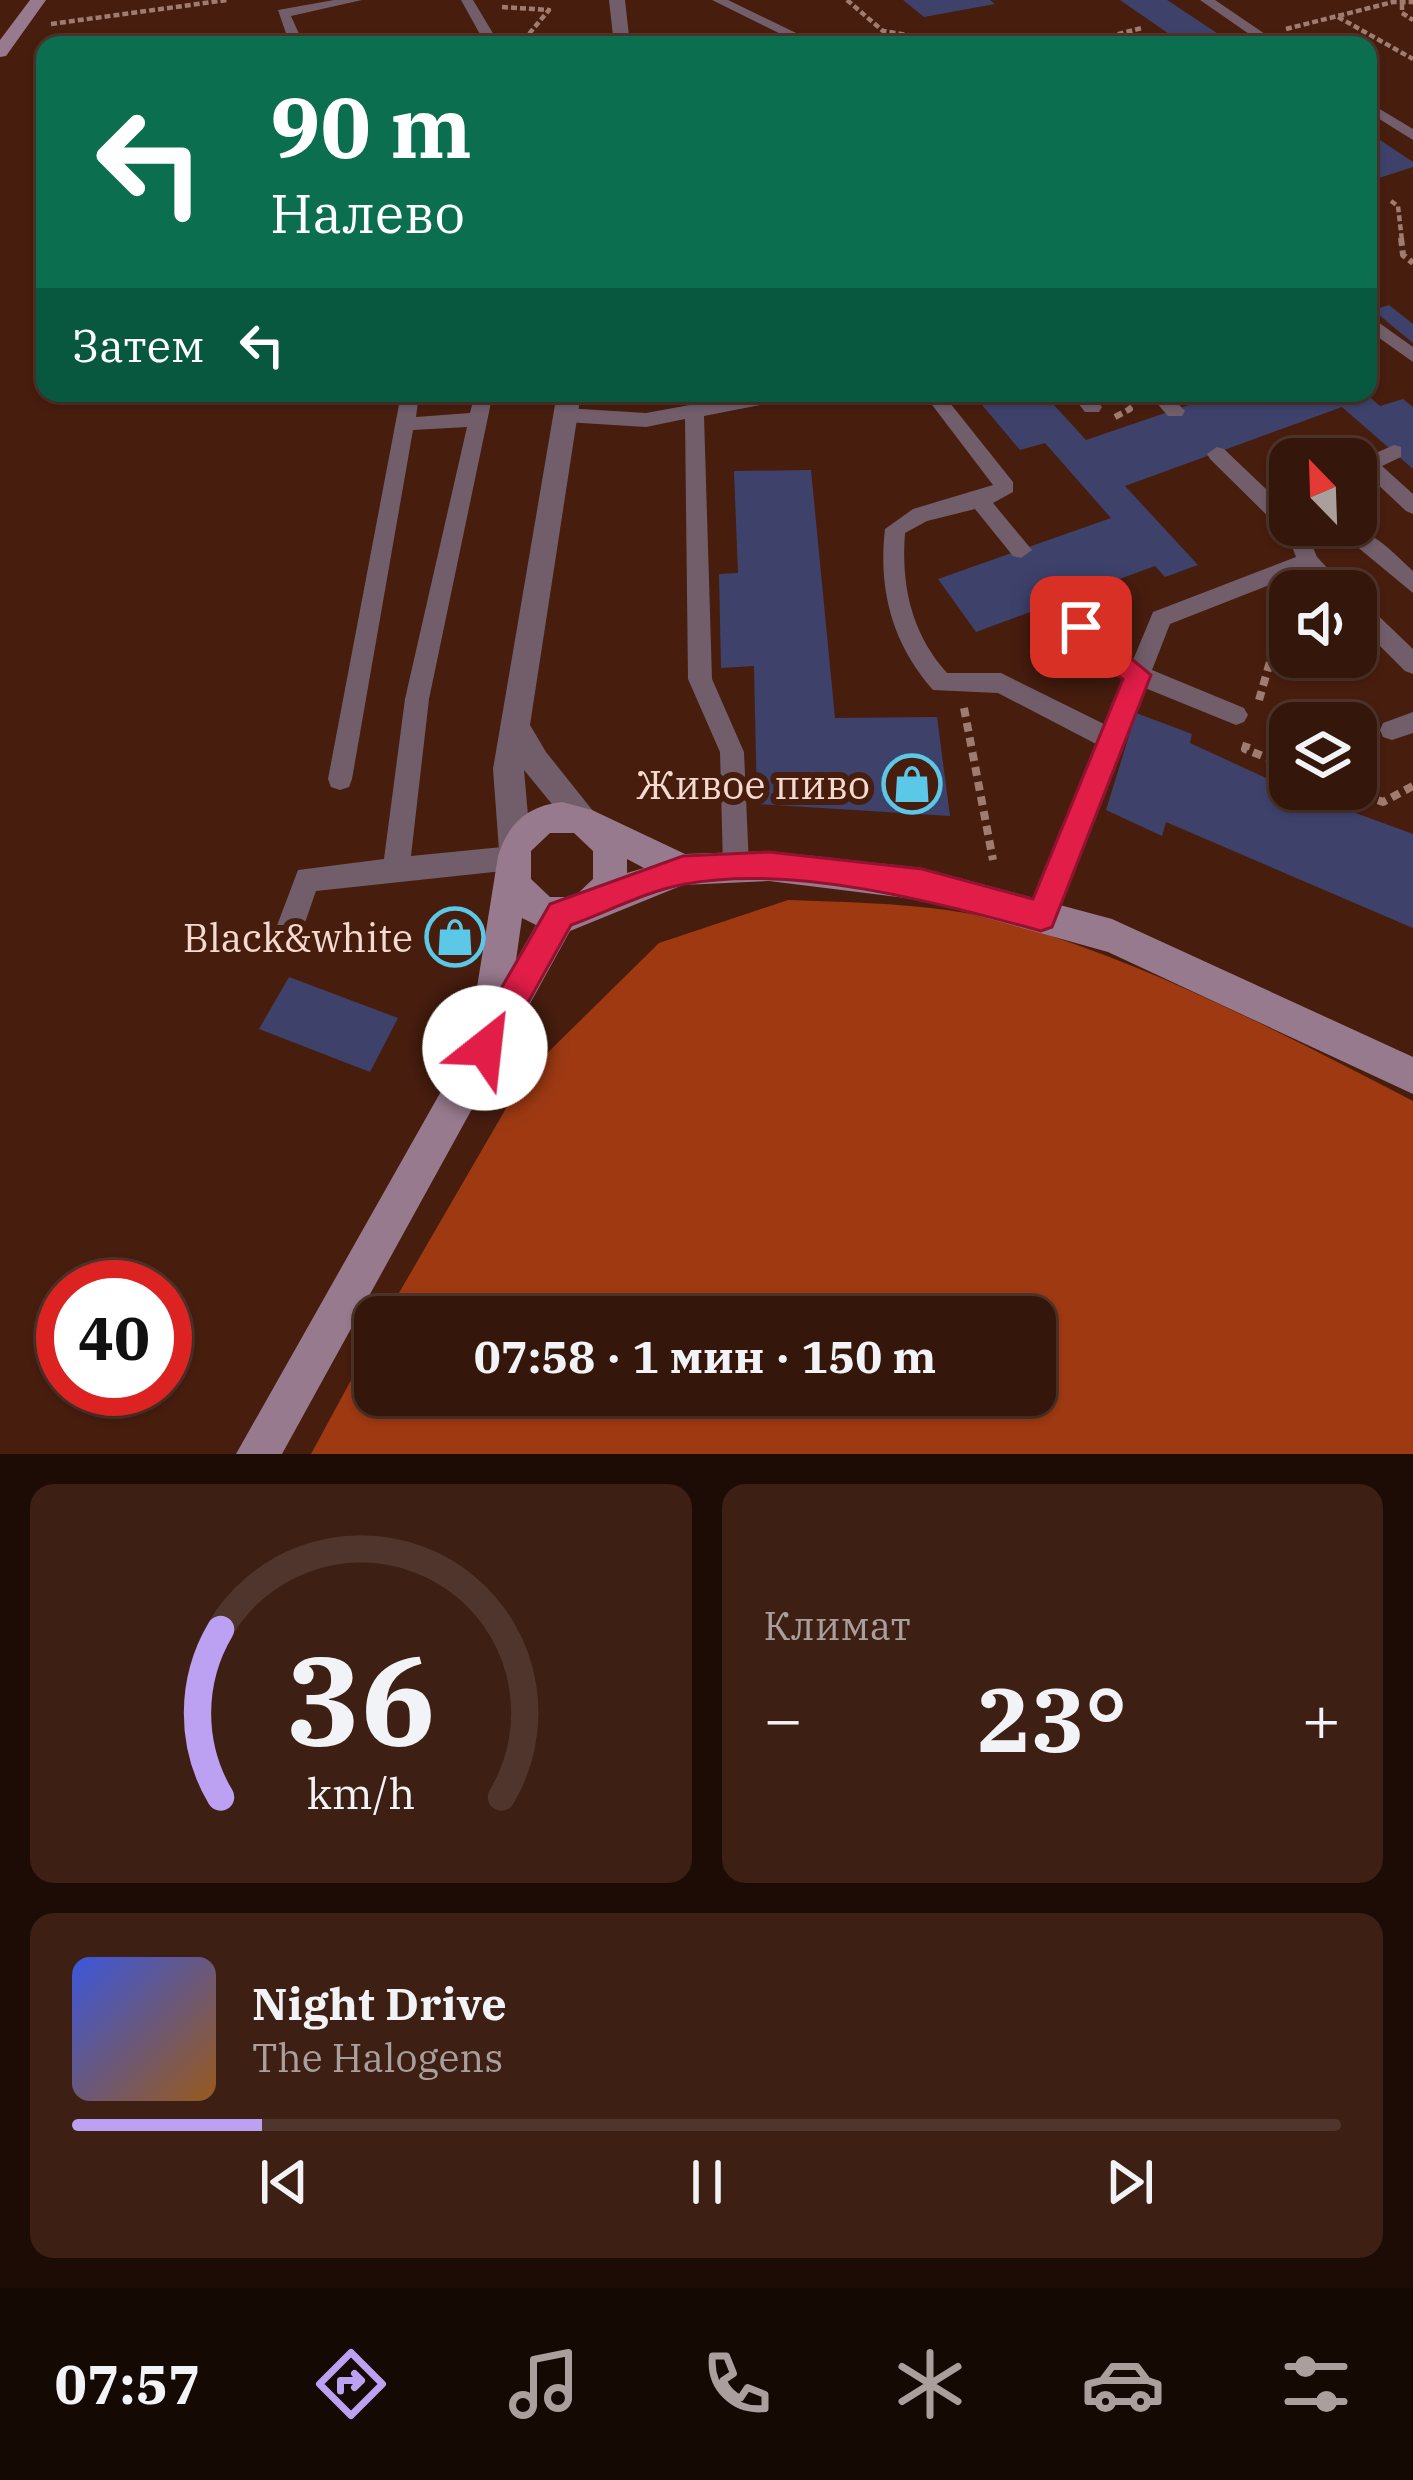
<!DOCTYPE html>
<html lang="ru">
<meta charset="utf-8">
<style>
body{margin:0;font-family:"IBM Plex Serif",serif;background:#3d1f13;color:#f1f3f6;height:100vh;display:flex;flex-direction:column;font-size:45px;white-space:nowrap}
*{box-sizing:border-box;margin:0}
p{font-size:39px;color:#aa9f9c}
.icon{flex:none;width:66px;height:66px;fill:none;stroke:currentColor;stroke-width:2;stroke-linecap:round;stroke-linejoin:round}
.map{position:relative;height:1454px;overflow:hidden}
.panel{display:flex;flex-direction:column;gap:30px;padding:30px;background:#1d0c06;flex:1}
.panel>*{flex:none}
.guide{position:absolute;left:36px;top:36px;width:1341px;height:366px;border-radius:24px;box-shadow:0 3px 9px #0004,0 0 0 3px #4f352b;background:#0b6e4f;color:#fff;overflow:hidden}
.needle{width:78px;rotate:337deg}
.buttons{position:absolute;left:1269px;top:438px;display:grid;gap:24px}
.buttons a{display:grid;place-items:center;width:108px;height:108px;border-radius:24px;background:#35160a;box-shadow:0 3px 9px #0004,0 0 0 3px #4f352b;font-size:60px}
.speed{position:absolute;left:36px;top:1260px;display:flex;gap:24px;font-size:60px;font-weight:700;text-align:center}
.speed>*{display:grid;place-content:center;width:156px;height:156px;border-radius:50%;background:#35160a;box-shadow:0 3px 9px #0004,0 0 0 3px #4f352b;line-height:1}
.speed .limit{border:18px solid #d22;background:#fff;color:#111}
.pin{position:absolute;display:grid;place-items:center;width:102px;height:102px;color:#fff;margin:-51px;border-radius:24px;box-shadow:0 6px 18px #0006}
.me{position:absolute;width:132px;margin:-66px;rotate:29deg;stroke-linejoin:round;filter:drop-shadow(0 0 9px #0008)}
.turn{display:flex;align-items:center;gap:42px;height:252px;padding:0 36px;font-size:54px}
.turn .icon{width:156px;height:156px;stroke-width:2.5}
.turn b{display:block;font-size:84px;line-height:102px}
.then{display:flex;align-items:center;height:114px;padding:0 36px;background:#0003;gap:24px;font-size:45px}
.big{font-size:90px;font-weight:700;line-height:1.1}
.panel .widget{flex:1;display:flex;flex-direction:column;justify-content:center;gap:18px;min-width:0;padding:0 42px;border-radius:24px;background:#3d1f13}
.panel .dial{align-items:center;gap:0}
.dial svg{height:312px;overflow:visible;fill:none;stroke:#4f352b;stroke-width:7;stroke-linecap:round;text-anchor:middle}
.dial text{fill:#f1f3f6;stroke:none}
.song{display:flex;align-items:center;gap:36px}
.cover{width:144px;height:144px;border-radius:18px;background:linear-gradient(135deg,hsl(230 70% 55%),hsl(30 70% 35%))}
.played{height:12px;border-radius:6px;background:linear-gradient(90deg,#bca0f2 15%,#4f352b 15%)}
.keys{display:flex;justify-content:space-around;direction:ltr}
.heat{display:flex;justify-content:space-between;align-items:center;font-size:66px;direction:ltr}
.panel .tiles{flex:1;display:grid;gap:30px;grid-template-columns:1fr 1fr}
.widget:last-child{grid-column:span 2}
.trip{position:absolute;left:354px;top:1296px;width:702px;height:120px;border-radius:24px;background:#35160a;box-shadow:0 3px 9px #0004,0 0 0 3px #4f352b;font-weight:700;line-height:120px;text-align:center}
.tabs{display:flex;height:192px;justify-content:space-around;align-items:center;background:#150904;color:#aa9f9c}
.tabs .icon{width:84px;height:84px}
.tabs .on{color:#bca0f2}
.tabs b{font-size:54px;color:#f1f3f6}
.map>svg:first-child{display:block}
</style>
<div class="map">
<svg width="1413" height="1454" viewBox="0 0 1413 1454">
<rect width="100%" height="100%" fill="#471d0e"/>
<!-- forest -->
<path fill="#9e3912" d="M788,900C864,903 944,903 1017,925C1156,967 1285,1035 1413,1101V1454H311L375,1336V1395H1035V1317H385L526,1074L659,943Z"/>
<!-- building -->
<path fill="#3e426b" d="M903,0H990L995,4L924,17Z
M1120,0H1167L1235,45H1185Z
M1368,132L1413,162V167L1376,179L1368,173Z
M1389,305L1413,324V343L1373,310Z
M972,393H1043L1086,440L1224,393H1365L1380,406L1403,399L1413,407V469L1342,407L1125,486L1198,565L1165,577L1155,566L976,632L938,579L1111,518L1045,443L1020,450Z
M811,470L835,718L937,717L950,816L757,804L754,666L721,668L719,574L738,573L734,471Z
M1136,713L1192,734L1190,743L1290,789L1413,834V928L1166,822L1162,836L1106,810Z
M289,977L398,1018L370,1072L259,1029Z"/>
<g fill="none" stroke-linecap="round" stroke-linejoin="round">
<!-- path-far2 -->
<path stroke="#9f7c6f" stroke-width="4.5" stroke-dasharray="6 3" stroke-linecap="butt" d="M847,0L883,31L927,38L933,45
M1402,4V13L1413,20
M502,7L549,10L523,41L545,45
M1338,17L1413,59
M51,24L227,0
M1286,29L1393,2H1413
M1074,45L1142,28
M1391,201L1398,206L1402,241"/>
<!-- path-far1 -->
<path stroke="#9f7c6f" stroke-width="6" stroke-dasharray="8 4.5" stroke-linecap="butt" d="M1401,238L1403,255L1413,263
M1115,417L1130,409L1121,398"/>
<!-- path -->
<path stroke="#9f7c6f" stroke-width="8" stroke-dasharray="9 6" stroke-linecap="butt" d="M1259,700L1288,599
M964,708L993,860
M1247,743L1245,749L1290,767
M1347,789L1364,795L1375,752
M1364,795L1383,802L1413,786"/>
<!-- lane -->
<path fill="#715e6a" fill-rule="evenodd" d="M334,0H362L291,16L304,45H290L278,10Z
M461,0H473L500,45H486Z
M712,0H728L821,45H803Z
M1200,0H1215L1281,45H1265Z
M1368,102L1413,129V140L1368,112Z
M1368,315L1413,347V362L1368,330Z
M419,393L416,417L470,413L475,393H493L429,699L411,856L513,846L522,849L526,858L522,867L513,870L316,891L294,954L284,957L274,954L270,944L298,870L384,859L405,699L467,427L413,430L352,779L349,787L340,790L331,787L328,779L401,394Z
M755,393H799L790,399L704,416L712,679L744,752L749,866L745,875L736,878L727,875L723,866L720,752L688,679L685,419L646,427L565,422L555,415L565,408L646,413Z
M923,393H942L1013,482V492L993,503L1032,550L1021,558L1013,556L975,509L927,521L905,533C901,585 911,633 947,673H1001L1106,725L1125,679L1094,660L1052,607L1049,601L1052,595H1068L1110,646L1133,660L1153,612L1296,557L1288,536L1210,459L1207,454L1217,447L1224,449L1290,512V525L1304,526L1317,557L1349,591H1324L1305,571L1170,624L1152,670L1244,708L1248,715L1244,722L1236,725L1145,688L1051,926L1041,930L1031,926L1028,917L1098,745L998,693L933,690C892,643 878,590 885,529L913,509L993,485Z
M1070,393H1090L1102,407L1099,412H1085Z
M1148,393H1168L1185,411L1182,416H1168Z
M1394,445L1401,447V457L1382,466L1413,494V514L1406,511L1357,465L1360,460Z
M1315,525C1367,525 1376,536 1413,571V593L1355,545L1318,531Z
M1356,599L1364,602L1413,649V674L1405,671L1356,622Z
M1413,712V733L1392,740L1383,737L1380,730L1383,723Z"/>
<!-- street -->
<path fill="#715e6a" fill-rule="evenodd" d="M609,0H625L630,45H614Z
M557,393H581L530,725L546,752L601,821L596,831L585,836L574,831L524,770L531,850L526,861L515,865L504,861L499,850L493,769Z"/>
<!-- secondary -->
<path fill="#987a8e" fill-rule="evenodd" d="M30,0H46L6,56L0,57V40Z
M562,802L592,810L685,854L769,851L922,868L1112,919L1413,1057V1094L1108,952L922,900L769,881L683,885L570,931L282,1454H236L474,1033L471,1025L498,856C508,824 527,806 562,802ZM550,833H574L593,851V879L574,897H550L531,879V851ZM627,859L644,868L627,873ZM522,918L536,925L516,960Z"/>
</g>
<!-- route -->
<path fill="#e11d48" stroke="#92132f" stroke-width="3" d="M1081,617L1151,675L1052,927L1041,931C936,902 794,864 685,884C647,891 607,912 571,925L496,1060L485,1065L473,1060L468,1048L473,1037L550,904L683,856L769,852L922,869L1033,899L1123,679C1100,664 1082,651 1068,627L1072,620Z"/>
<!-- icons -->
<defs>
<symbol id="shop-ring" viewBox="-11 -11 22 22"><circle r="9.5" fill="#471d0e" stroke="#5ac8e6" stroke-width="1.5"/><path d="M-5-2.5h2.3a2.7 3.5 0 0 1 5.4 0H5L5.5 6h-11ZM-1.5-2.5h3a1.5 2.3 0 0 0-3 0Z" fill="#5ac8e6"/></symbol>
</defs>
<g fill-rule="evenodd">
<use href="#shop-ring" x="879" y="751" width="66" height="66"/>
<use href="#shop-ring" x="422" y="904" width="66" height="66"/>
</g>
<g text-anchor="middle" dominant-baseline="central" stroke-width="12" stroke-linejoin="round" paint-order="stroke">
<!-- poi labels -->
<g font-size="39" fill="#f6d9cf" stroke="#471d0e" text-anchor="end">
<text x="870" y="784">Живое пиво</text>
<text x="413" y="937">Black&amp;white</text>
</g>
</g>
</svg>
<div class="buttons">
<a><svg class="needle" viewBox="-14 -14 28 28"><path d="M0-13l5 13h-10z" fill="#e53935"/><path d="M0 13l5-13h-10z" fill="#aa9f9c"/></svg></a>
<a><svg class="icon" aria-label="sound" viewBox="0 0 24 24"><path d="M4 9h4l5-4v14l-5-4H4zM17 9q2 3 0 6"/></svg></a>
<a><svg class="icon" aria-label="layers" viewBox="0 0 24 24"><path d="M12 4l9 5-9 5-9-5zM3 14l9 5 9-5"/></svg></a>
</div>
<div class="speed"><div class="limit">40</div></div>
<div class="pin" style="left:1081px;top:627px;background:#d93025"><svg class="icon" aria-label="arrive" viewBox="0 0 24 24"><path d="M6 21V4h12l-3 4 3 4H6"/></svg></div>
<svg class="me" style="left:485px;top:1048px" viewBox="-20 -20 40 40"><circle r="19" fill="#fff"/><path d="M0-13L10 11 0 6-10 11z" fill="#e11d48"/></svg>
<div class="trip">07:58 · 1 мин · 150 m</div>
<div class="guide">
<div class="turn"><svg class="icon" aria-label="left" viewBox="0 0 24 24"><path d="M17 20v-9H6M10 6l-5 5 5 5"/></svg><div><b>90 m</b>Налево</div></div>
<div class="then">Затем<svg class="icon" aria-label="left" viewBox="0 0 24 24"><path d="M17 20v-9H6M10 6l-5 5 5 5"/></svg></div>
</div>
</div>
<section class="panel">
<div class="tiles">
<div class="widget dial"><svg viewBox="0 0 100 80">
<path d="M14 69A42 42 0 1 1 86 69"/>
<path d="M14 69A42 42 0 0 1 14 26" stroke="#bca0f2"/>
<text x="50" y="56" font-size="32" font-weight="700">36</text>
<text x="50" y="72" font-size="11">km/h</text>
</svg></div>
<div class="widget"><p>Климат</p>
<div class="heat"><a>−</a><b class="big">23°</b><a>+</a></div>
</div>
<div class="widget">
<div class="song"><i class="cover"></i><div><b>Night Drive</b><p>The Halogens</p></div></div>
<div class="played"></div>
<div class="keys"><svg class="icon" aria-label="previous" viewBox="0 0 24 24"><path d="M18 5L8 12l10 7zM5 5v14"/></svg><svg class="icon" aria-label="pause" viewBox="0 0 24 24"><path d="M8 5v14M16 5v14"/></svg><svg class="icon" aria-label="next" viewBox="0 0 24 24"><path d="M6 5l10 7-10 7zM19 5v14"/></svg></div>
</div>
</div>
</section>
<nav class="tabs">
<b>07:57</b>
<svg class="icon on" aria-label="directions" viewBox="0 0 24 24"><path d="M12 3l9 9-9 9-9-9zM9 14v-3h6M13 9l2 2-2 2"/></svg>
<svg class="icon" aria-label="music" viewBox="0 0 24 24"><path d="M9 18V5l10-2v13"/><circle cx="6" cy="18" r="3"/><circle cx="16" cy="16" r="3"/></svg>
<svg class="icon" aria-label="phone" viewBox="0 0 24 24"><path d="M5 4h4l2 5-3 2q2 4 5 5l2-3 5 2v4C11 20 4 13 5 4z"/></svg>
<svg class="icon" aria-label="climate" viewBox="0 0 24 24"><path d="M12 3v18M4 7l16 10M4 17L20 7"/></svg>
<svg class="icon" aria-label="car" viewBox="0 0 24 24"><path d="M5 17H2v-5l4-1 3-4h7l3 4 3 1v5h-3M9 17h6M6 11h13"/><circle cx="7" cy="17" r="2"/><circle cx="17" cy="17" r="2"/></svg>
<svg class="icon" aria-label="filters" viewBox="0 0 24 24"><path d="M4 7h16M4 17h16"/><circle cx="9" cy="7" r="2"/><circle cx="15" cy="17" r="2"/></svg>
</nav>
